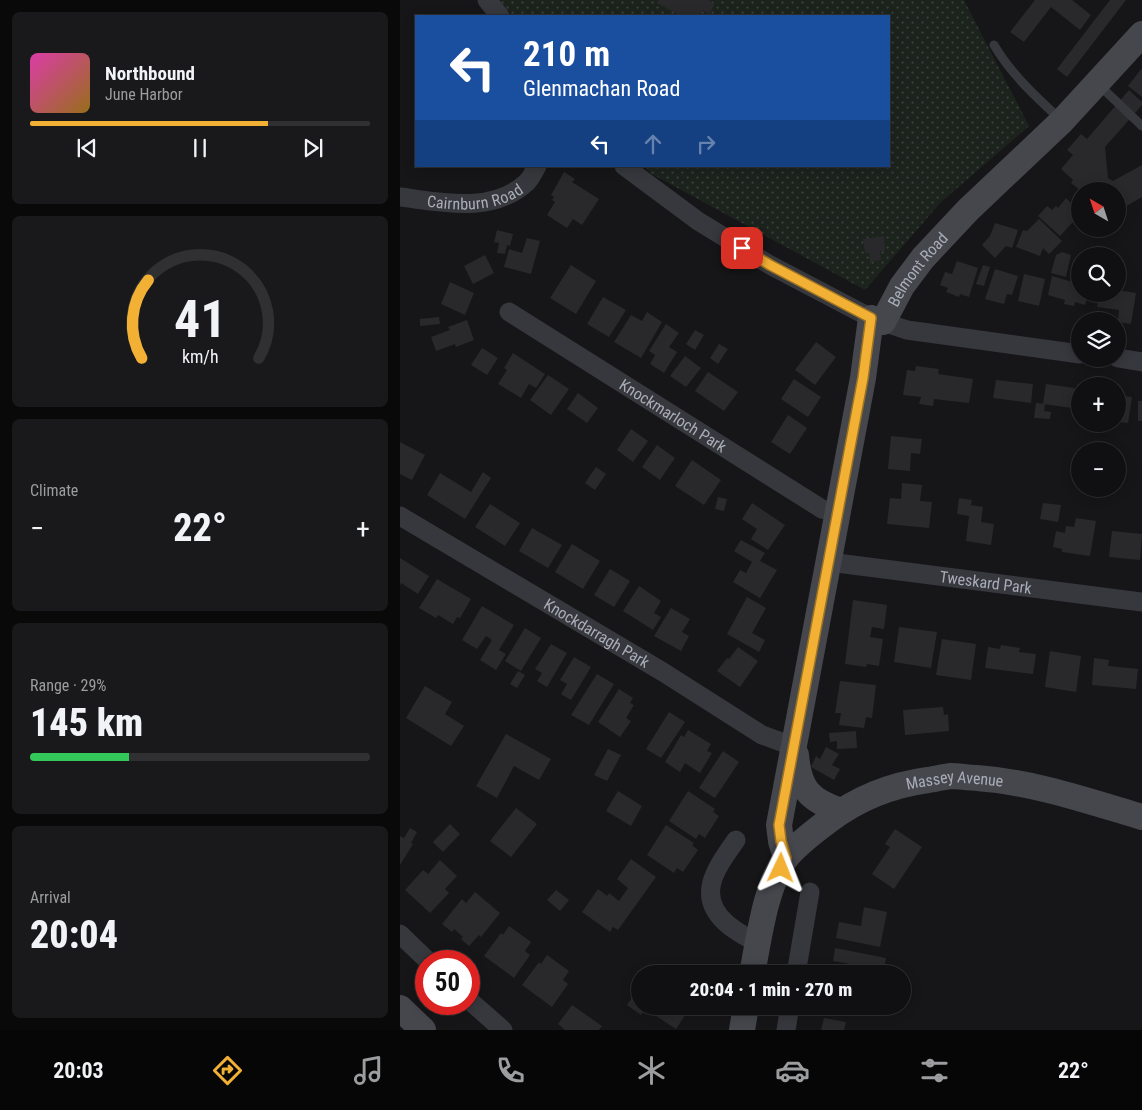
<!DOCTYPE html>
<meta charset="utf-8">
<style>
body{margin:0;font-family:"Roboto Condensed",sans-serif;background:#19191b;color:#f1f3f6;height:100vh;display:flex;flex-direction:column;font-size:19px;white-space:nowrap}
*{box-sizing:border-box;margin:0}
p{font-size:16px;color:#9c9d9f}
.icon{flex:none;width:28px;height:28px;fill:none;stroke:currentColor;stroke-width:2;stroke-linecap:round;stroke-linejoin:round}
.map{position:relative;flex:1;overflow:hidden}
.sheet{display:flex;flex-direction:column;gap:12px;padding:12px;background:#09090a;width:400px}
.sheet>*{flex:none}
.banner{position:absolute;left:15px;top:15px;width:475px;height:152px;border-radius:0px;box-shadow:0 2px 12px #0003,0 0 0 1px #303032;background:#1a4fa0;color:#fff;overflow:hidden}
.needle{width:32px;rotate:321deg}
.tools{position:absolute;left:671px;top:182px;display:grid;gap:10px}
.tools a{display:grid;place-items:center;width:55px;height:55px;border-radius:50%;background:#101012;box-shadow:0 2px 12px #0003,0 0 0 1px #303032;font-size:25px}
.speed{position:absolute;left:15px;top:950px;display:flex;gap:10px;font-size:25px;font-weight:700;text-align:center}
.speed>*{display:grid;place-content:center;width:65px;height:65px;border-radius:50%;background:#101012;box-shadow:0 2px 12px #0003,0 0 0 1px #303032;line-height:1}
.speed .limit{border:8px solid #d22;background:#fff;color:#111}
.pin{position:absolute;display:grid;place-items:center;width:42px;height:42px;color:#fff;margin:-21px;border-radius:10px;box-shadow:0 2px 8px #0006}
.me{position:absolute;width:55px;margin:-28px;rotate:2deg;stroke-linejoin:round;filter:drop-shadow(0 0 4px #0008)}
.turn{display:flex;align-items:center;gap:18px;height:105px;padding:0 25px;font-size:22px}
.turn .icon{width:65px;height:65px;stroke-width:2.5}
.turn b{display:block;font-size:35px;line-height:42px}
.lanes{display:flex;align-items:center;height:48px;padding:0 25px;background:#0003;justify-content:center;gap:25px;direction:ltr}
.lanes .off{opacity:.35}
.big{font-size:38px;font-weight:800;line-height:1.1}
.sheet .card{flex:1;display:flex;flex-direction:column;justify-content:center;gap:8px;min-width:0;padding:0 18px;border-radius:8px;background:#19191b}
.sheet .dial{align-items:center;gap:0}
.dial svg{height:130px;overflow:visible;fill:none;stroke:#303032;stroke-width:7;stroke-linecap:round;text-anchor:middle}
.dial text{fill:#f1f3f6;stroke:none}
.song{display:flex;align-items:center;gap:15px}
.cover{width:60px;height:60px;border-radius:8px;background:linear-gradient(135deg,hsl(320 70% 55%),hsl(40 70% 35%))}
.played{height:5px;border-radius:2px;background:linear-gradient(90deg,#f2b134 70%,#303032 70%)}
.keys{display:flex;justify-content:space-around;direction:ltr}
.heat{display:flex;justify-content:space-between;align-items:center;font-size:28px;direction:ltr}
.charge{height:8px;border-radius:4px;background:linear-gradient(90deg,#34c759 29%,#303032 0)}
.trip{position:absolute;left:231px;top:965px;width:280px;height:50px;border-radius:25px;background:#101012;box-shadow:0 2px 12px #0003,0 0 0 1px #303032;font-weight:800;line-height:50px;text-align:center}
.menu{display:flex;height:80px;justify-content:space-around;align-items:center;background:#060607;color:#9c9d9f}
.menu .icon{width:35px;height:35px}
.menu .on{color:#f2b134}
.menu b{font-size:22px;color:#f1f3f6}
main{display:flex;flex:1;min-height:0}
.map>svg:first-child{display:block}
</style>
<main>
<section class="sheet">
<div class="card">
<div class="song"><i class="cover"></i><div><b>Northbound</b><p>June Harbor</p></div></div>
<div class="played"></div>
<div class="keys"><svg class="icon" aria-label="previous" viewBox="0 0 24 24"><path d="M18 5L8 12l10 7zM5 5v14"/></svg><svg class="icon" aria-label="pause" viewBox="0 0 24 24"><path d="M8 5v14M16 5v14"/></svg><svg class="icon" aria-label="next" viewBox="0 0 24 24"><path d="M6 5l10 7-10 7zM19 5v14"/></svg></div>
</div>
<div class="card dial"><svg viewBox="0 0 100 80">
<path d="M14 69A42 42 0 1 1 86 69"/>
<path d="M14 69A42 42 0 0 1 18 21" stroke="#f2b134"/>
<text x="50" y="56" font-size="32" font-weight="700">41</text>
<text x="50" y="72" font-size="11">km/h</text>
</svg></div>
<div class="card"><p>Climate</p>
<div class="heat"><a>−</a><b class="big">22°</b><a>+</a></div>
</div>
<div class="card"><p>Range · 29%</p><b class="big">145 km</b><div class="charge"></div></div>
<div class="card"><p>Arrival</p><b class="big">20:04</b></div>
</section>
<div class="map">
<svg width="742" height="1030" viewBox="0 0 742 1030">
<defs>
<pattern id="grass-dots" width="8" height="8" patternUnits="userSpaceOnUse" patternTransform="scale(1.25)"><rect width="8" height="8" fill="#1c231d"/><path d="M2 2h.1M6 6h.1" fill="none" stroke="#3a403c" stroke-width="1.8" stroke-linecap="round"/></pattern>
</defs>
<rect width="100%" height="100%" fill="#161618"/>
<!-- grass -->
<path fill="url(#grass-dots)" d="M99,0H564L629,126L541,202L465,290L250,173L245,166H489V16H113Z"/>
<!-- building -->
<path fill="#29292c" d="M259,0H308L315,4L309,14L302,10L299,16H281L257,3Z
M635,0H672L691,15L680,30L651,7L624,42L610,32Z
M710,0H726L667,77L657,69Z
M742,68V97L728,86Z
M729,90L742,102V105L705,147L708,178L713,181L742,165V197L723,208H718V191H686L685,190L681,191L671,183L673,180L661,169L673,155L667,150L681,134L687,139Z
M164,172L175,179L172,182L199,199L182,225L173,219L167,228L147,215L155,202L152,200L154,197L151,195Z
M666,198L671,203L676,198L680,202V229L673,222L660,236L638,216L647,206L652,210L656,206L658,208Z
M639,219L662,241L649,254L643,248L640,256L616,247L623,230L627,231Z
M595,223L618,230L612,248L606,246L595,258L582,245L590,236Z
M97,230L113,234L110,246L107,245L105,254L97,253L99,243L94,242Z
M484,236L485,251H480L481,260L470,262L469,253H465L463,239Z
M127,238L140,241L131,274L104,267L109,249L122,253Z
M662,252L671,255L666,277L651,273L656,255Z
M85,255L94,273L73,284L64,266Z
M557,261L578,268L569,297L560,294L559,297L546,292L548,288L540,285L545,272L552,274Z
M171,265L196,281L176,314L150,298Z
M583,265L590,267L584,286L576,284Z
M595,269L618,276L612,295L607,294L604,304L585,299Z
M680,273V294H688L685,305L675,302L674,306L664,304L665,300L648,295L652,276L676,283Z
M624,274L645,279L639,306L618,301Z
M50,282L74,293L65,315L41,304Z
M718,290L736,293L731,324L718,322L719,310L697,307L699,294H718Z
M203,297L226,310L209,337L187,324Z
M247,312L262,322L241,358L214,342L231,315L242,321Z
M39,317L40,324L20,326V319Z
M67,320L74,340L56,347L55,344L36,351L31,337L50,330L48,327Z
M266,324L279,333L269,347L277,352L264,373L250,364L255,355L249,351Z
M295,330L304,335L295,350L286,344Z
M416,342L436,357L415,385L395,370Z
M319,344L328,349L318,364L310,358Z
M82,348L98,358L87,375L71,365Z
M113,353L145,374L136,388L129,384L121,398L98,384L107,370L104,368Z
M285,356L301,368L286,387L270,376Z
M516,366L539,369L538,374L573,379L569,403L534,399L533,406L519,404L521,397L503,395L507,370L515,371Z
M308,372L338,392L324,411L295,391Z
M148,375L169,389L151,415L130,400Z
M394,379L421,397L408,417L381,399Z
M596,380L633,384L631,403L593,398Z
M646,384L674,388L672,408L643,404Z
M178,393L198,408L187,423L167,409Z
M718,395L732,397L728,423L718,422Z
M738,401H742V421H738Z
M636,403L645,404L644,411L651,412L650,419L634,418Z
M388,415L407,428L390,454L371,442Z
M231,429L248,441L233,462L217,450Z
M491,436L522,439L520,454L511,453L510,471L488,469Z
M0,442L25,455L12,480L0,474Z
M257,445L275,458L260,480L242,467Z
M292,460L321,480L304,505L275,486Z
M196,467L206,474L195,490L185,483Z
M83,472L91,478L65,519L27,495L40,473L71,492Z
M502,483L522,485L520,501L532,502L529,528L487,524L490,498L501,499Z
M318,497L327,499L324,511L315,509Z
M559,498L572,500L571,505L583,507L581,522L594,524L591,545L566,541L569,516L557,514Z
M352,503L385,525L368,550L351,539L357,529L342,519Z
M643,503L661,505L658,522L640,519Z
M90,504L120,523L105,546L75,527Z
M676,518L696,521L690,556L662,552V549L653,547L656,531L665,533L666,526L674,527Z
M132,528L162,545L148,568L119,551Z
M712,531L742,534L740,560L709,557Z
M341,540L365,553L360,561L377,570L360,598L333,582L340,570L346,573L352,562L334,551Z
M172,544L200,561L183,589L155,572Z
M0,558L29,576L18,594L1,583L0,586Z
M210,569L230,581L214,607L194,595Z
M37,579L71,599L60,618L57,617L53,624L38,615L36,618L19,608Z
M239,586L261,601L254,613L261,617L253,630L223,611Z
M347,597L366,608L352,633L365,640L359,652L327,634Z
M453,600L487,605L484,629L472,627L470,637L483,639L479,666L467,664L466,667L445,664Z
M82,606L114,625L99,650L106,654L96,670L80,660L92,640L86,636L77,649L62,640Z
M271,608L290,619L282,632L289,636L281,651L254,636Z
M499,627L537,632L531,668L494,662Z
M125,628L141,638L121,671L105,661Z
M542,639L576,644L571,680L536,675Z
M151,644L167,653L147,687L137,681L142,673L135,669Z
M601,645L620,648L619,652L636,654L633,674L585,668L588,647L600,649Z
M338,647L358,661L340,687L317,671L327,658L329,659Z
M650,651L681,656L676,692L645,687Z
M174,657L191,667L171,700L161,694L167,684L160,680Z
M694,658L709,660L708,666L738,669L736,689L692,685Z
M118,671L125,675L117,688L110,684Z
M197,674L214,684L189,725L171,715Z
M440,681L476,685L472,718L466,717L464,728L439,725L441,713H435Z
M25,686L52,702L45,714L64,726L51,746L6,718Z
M219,689L233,698L230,703L234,705L226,718L231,721L220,737L198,722Z
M543,707L544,715L548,714L549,731L505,735L503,710Z
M269,712L285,722L261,758L246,749Z
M288,730L311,744L307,751L312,753L300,773L285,763L280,772L265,762L281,735L284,737Z
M456,731L457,748L437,749V741L430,742L429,733Z
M106,734L151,759L139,780L114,766L97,798L76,786Z
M426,747L439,754L432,765L440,769L434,780L411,767L416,756L420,759Z
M208,749L221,755L207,781L194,775Z
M323,751L339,762L315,798L299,788Z
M218,791L242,806L231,826L206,811Z
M288,791L315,809L313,812L319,816L305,838L299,834L296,839L269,821Z
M116,808L137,824L111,857L90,841Z
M50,824L60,834L43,852L33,842Z
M266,825L294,843L292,845L298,850L283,872L277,868L274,873L247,855Z
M10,828L17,832L11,843L13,844L0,865V836L4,838Z
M495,829L522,847L494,889L472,874L490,847L485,844Z
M231,859L256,877L218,930L213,927L210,932L182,912L198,889L207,896L209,893L219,901L228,888L217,879Z
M40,860L57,876L45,889L49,893L30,913L5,890L23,870L28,874Z
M156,890L169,900L160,911L147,900Z
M75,892L100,913L81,937L79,935L69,946L61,939L63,937L54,929L52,932L42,924L62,899L66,903Z
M464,907L487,912L480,947L436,938L439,922L461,926Z
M109,926L131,942L125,951L130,955L114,978L84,956L101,933L103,935Z
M435,948L486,958L483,974H448L450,964L433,961Z
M147,955L169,971L163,980L168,984L152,1007L122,985L139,962L141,964Z
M236,991L240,993V1006H247L241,1015L227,1005Z
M172,1005L202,1026L199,1030H165L158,1024Z
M250,1006H291L276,1029L247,1010Z
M424,1018L446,1022L444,1030H421Z"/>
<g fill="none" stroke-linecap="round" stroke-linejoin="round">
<!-- lane -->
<path stroke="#37383d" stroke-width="9" d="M594,45C611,74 636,97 660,119
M699,85L742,126"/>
<!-- street -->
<g stroke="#37383d" stroke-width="19">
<path d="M87,0L100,16"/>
<path d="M224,166L298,221L370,265L471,318"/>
<path id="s1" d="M0,197C41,202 92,214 126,183C131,179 134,171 137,166"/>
<path id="s2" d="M109,312L422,509L438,513"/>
<path d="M483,322L507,330L680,354"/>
<path d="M718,358L742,362"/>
<path id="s3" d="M0,516L263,672L362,735L395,747"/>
<path id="s4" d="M429,562L742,602"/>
<path d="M336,840C318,866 295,894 325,922C334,931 347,937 358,944"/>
<path d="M0,934L28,961"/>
<path d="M396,974L410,892"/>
<path d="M69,1000L103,1030"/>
<path d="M386,1030L390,1006"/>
</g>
<!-- secondary -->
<g stroke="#45474d" stroke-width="26">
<path d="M396,755C399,789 409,800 441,811"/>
<path id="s5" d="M386,858L381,841L379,825L463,378L471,318L483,322L502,286L523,258L568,210L662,121L742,34"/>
<path id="s6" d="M352,974C359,939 365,887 386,858C397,844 414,832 428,821C458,798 491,785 528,780C535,779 543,777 551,776C559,776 568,778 577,778C633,782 688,801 742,817"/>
<path d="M0,1008L23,1030"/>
<path d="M342,1030L346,1006"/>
</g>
</g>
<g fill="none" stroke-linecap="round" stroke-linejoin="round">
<defs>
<path id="route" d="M342,248L370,265L471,318L463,378L379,825L381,841L386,858L381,868"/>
</defs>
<!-- route casing -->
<use href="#route" stroke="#9d7322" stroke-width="12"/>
<!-- route -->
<use href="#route" stroke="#f2b134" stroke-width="9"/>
</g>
<g text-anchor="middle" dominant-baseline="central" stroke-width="5" stroke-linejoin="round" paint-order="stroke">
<!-- street labels -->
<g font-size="16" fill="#a8adb8" stroke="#111113">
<text stroke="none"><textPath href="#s1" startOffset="76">Cairnburn Road</textPath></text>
<text stroke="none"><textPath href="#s5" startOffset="625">Belmont Road</textPath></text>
<text stroke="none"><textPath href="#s2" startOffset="194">Knockmarloch Park</textPath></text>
<text stroke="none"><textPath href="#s4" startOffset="158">Tweskard Park</textPath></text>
<text stroke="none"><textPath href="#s3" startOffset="229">Knockdarragh Park</textPath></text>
<text stroke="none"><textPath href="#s6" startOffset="314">Massey Avenue</textPath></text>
</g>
</g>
</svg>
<div class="tools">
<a><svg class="needle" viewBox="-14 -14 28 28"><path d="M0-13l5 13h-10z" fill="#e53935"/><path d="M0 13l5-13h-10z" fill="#9c9d9f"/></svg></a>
<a><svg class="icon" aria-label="search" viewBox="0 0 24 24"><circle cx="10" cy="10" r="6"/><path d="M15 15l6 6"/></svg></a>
<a><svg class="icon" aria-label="layers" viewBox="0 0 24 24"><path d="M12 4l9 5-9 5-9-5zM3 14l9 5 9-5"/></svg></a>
<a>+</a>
<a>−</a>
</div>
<div class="speed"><div class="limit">50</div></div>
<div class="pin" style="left:342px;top:248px;background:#d93025"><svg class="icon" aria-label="arrive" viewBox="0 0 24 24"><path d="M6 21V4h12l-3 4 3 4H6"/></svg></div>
<svg class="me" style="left:381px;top:868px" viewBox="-20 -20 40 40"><path d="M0-17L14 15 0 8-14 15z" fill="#f2b134" stroke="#fff" stroke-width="4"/></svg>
<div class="trip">20:04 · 1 min · 270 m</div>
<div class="banner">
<div class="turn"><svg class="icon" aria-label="left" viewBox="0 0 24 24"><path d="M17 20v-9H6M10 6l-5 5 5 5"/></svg><div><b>210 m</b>Glenmachan Road</div></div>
<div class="lanes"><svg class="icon" aria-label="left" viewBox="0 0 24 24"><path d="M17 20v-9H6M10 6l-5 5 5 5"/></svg><svg class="icon off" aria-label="ahead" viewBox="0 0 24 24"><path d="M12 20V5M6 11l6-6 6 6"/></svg><svg class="icon off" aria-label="right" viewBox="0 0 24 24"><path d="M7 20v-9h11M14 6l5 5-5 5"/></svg></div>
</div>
</div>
</main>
<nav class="menu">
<b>20:03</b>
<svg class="icon on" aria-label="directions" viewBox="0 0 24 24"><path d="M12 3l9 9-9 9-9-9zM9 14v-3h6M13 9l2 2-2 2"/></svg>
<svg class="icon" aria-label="music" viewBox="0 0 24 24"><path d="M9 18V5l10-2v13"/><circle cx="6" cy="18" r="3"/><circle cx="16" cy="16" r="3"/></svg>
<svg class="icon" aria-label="phone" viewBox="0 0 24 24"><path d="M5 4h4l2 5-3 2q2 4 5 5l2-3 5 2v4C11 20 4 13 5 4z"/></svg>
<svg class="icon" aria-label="climate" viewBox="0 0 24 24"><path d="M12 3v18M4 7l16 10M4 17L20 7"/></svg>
<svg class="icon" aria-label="car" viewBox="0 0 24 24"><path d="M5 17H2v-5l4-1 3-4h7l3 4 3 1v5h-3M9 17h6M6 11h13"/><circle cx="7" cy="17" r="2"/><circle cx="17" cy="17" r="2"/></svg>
<svg class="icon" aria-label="filters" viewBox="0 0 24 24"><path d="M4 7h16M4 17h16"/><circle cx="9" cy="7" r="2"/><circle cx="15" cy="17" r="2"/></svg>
<b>22°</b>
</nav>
